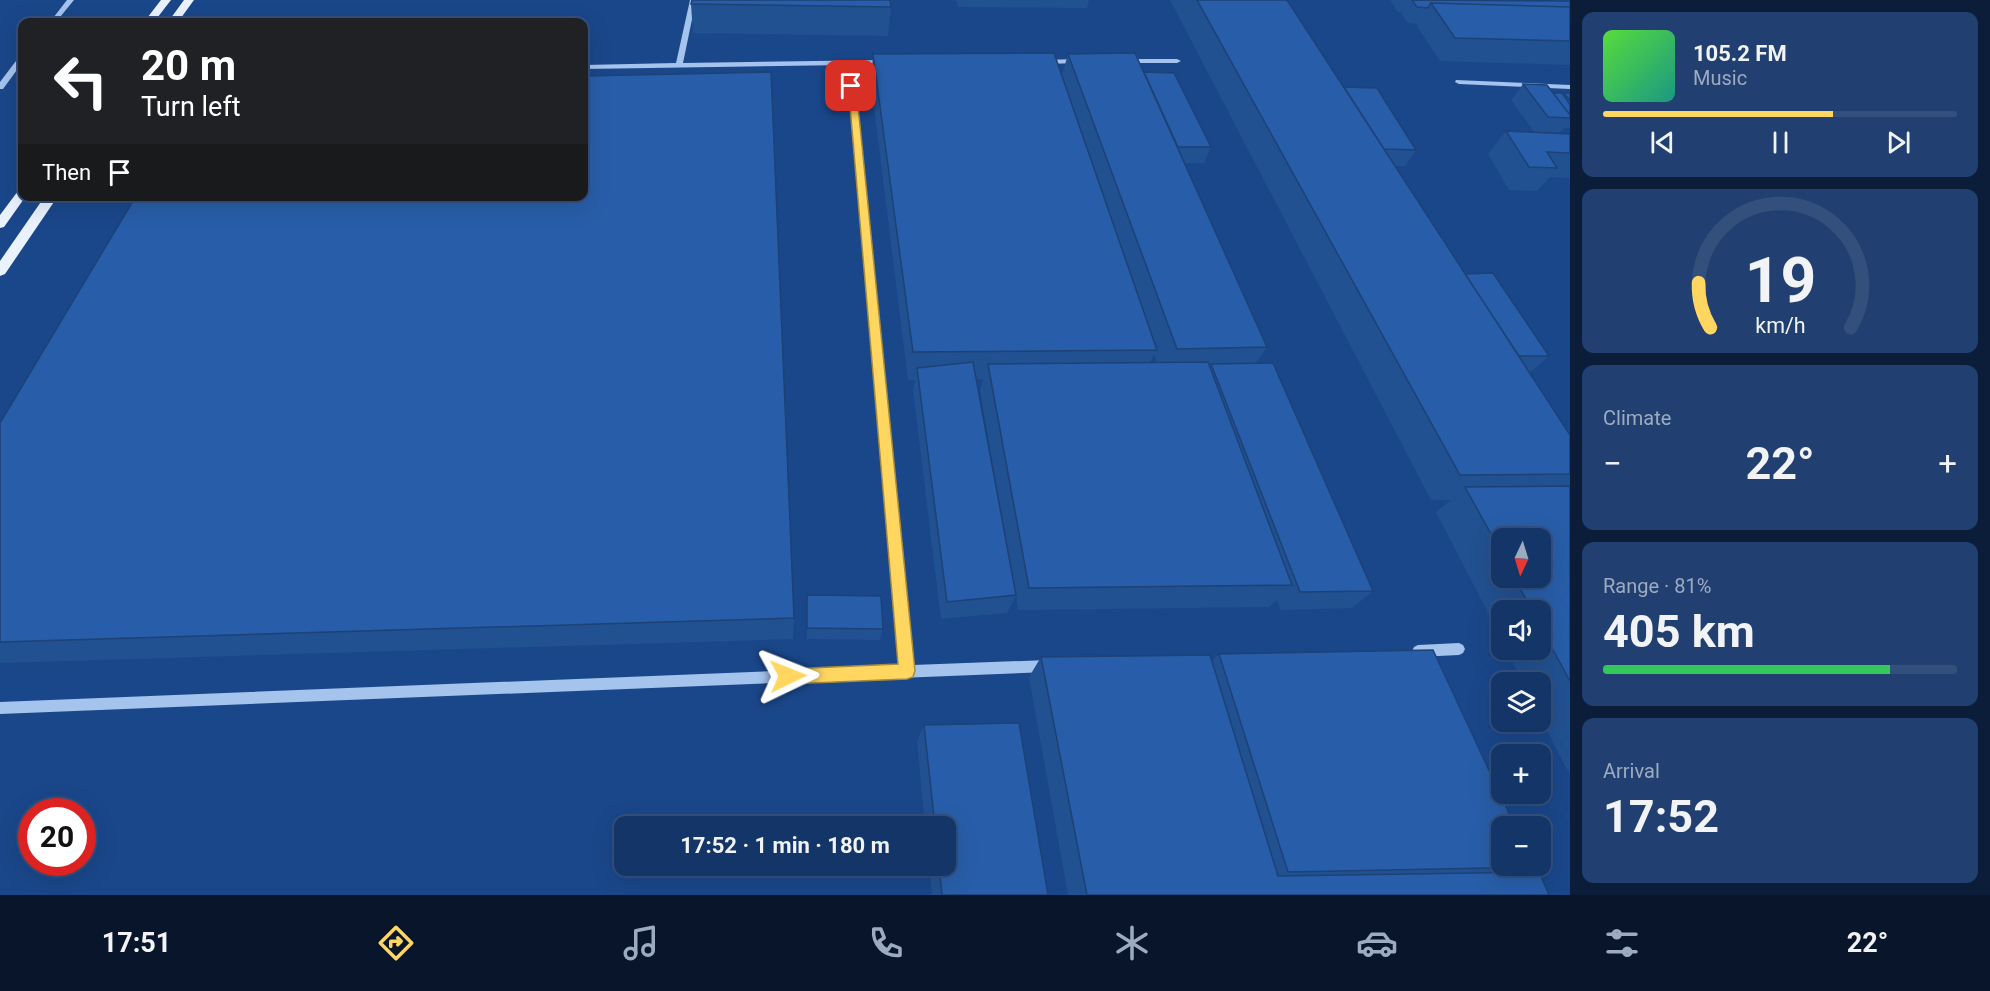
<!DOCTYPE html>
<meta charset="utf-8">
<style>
body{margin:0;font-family:Roboto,sans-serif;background:#214071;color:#f1f3f6;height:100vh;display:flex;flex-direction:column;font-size:22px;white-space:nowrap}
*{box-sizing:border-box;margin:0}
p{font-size:20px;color:#9dabc0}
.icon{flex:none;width:33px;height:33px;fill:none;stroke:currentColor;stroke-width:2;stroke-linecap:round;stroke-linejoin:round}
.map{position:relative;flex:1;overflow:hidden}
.sheet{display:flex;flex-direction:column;gap:12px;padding:12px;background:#0b1d39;width:420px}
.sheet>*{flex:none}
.top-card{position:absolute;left:18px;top:18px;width:570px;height:183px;border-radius:12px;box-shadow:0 6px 24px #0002,0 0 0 2px #33507c;background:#202124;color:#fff;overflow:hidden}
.needle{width:39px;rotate:184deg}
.tools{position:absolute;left:1491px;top:528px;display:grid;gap:12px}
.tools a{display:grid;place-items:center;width:60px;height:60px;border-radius:12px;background:#143568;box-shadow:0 6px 24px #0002,0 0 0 2px #33507c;font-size:30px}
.speed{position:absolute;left:18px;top:798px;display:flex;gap:12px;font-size:30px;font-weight:700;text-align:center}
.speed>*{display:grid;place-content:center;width:78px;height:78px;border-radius:50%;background:#143568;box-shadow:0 6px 24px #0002,0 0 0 2px #33507c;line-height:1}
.speed .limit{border:9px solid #d22;background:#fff;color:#111}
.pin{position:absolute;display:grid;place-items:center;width:51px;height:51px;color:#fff;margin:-26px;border-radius:12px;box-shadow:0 3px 9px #0006}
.me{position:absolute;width:66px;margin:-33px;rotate:88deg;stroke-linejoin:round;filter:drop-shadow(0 0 4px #0008)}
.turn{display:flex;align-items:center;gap:21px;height:126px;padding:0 24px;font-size:27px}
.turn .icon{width:78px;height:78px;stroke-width:2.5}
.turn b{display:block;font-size:42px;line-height:51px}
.then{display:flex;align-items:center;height:57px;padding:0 24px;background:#0003;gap:12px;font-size:22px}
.big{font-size:45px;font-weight:700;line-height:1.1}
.sheet .tile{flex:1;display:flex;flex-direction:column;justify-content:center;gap:9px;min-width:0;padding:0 21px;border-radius:12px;background:#214071}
.sheet .dial{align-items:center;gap:0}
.dial svg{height:156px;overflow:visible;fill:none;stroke:#33507c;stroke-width:7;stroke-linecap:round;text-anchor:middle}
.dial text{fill:#f1f3f6;stroke:none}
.song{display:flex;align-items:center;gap:18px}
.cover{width:72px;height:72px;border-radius:9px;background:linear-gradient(135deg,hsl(110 70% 55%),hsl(170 70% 35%))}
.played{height:6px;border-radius:3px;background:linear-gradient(90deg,#ffd660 65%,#33507c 65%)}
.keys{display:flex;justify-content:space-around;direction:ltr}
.heat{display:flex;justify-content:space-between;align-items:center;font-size:33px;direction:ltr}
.charge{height:9px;border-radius:4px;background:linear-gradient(90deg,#34c759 81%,#33507c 0)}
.trip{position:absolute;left:614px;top:816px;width:342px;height:60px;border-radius:12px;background:#143568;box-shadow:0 6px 24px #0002,0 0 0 2px #33507c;font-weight:700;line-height:60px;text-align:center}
.tabs{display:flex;height:96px;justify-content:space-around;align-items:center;background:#08152a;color:#9dabc0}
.tabs .icon{width:42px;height:42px}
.tabs .selected{color:#ffd660}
.tabs b{font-size:27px;color:#f1f3f6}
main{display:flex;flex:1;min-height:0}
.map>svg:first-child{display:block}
</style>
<main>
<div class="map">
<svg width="1570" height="895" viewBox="0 0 1570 895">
<rect width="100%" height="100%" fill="#1a478a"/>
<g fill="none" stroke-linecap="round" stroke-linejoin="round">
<!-- minor -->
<path fill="#a4c3ed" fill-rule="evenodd" d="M67,0H74L56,22H50Z
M690,0H696L683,63L886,60L890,62L886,64L853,65L913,665L1048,660L1052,662L1054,666L1052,670L1048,672L0,714V702L900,666L846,65L584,69V65L676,63Z
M19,57H22V63L3,89H0V82Z
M1078,59H1081V63L1043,64L1039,62L1043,60Z
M1124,59H1177L1181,61L1177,63H1124Z
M1456,80L1570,85V89L1459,84L1455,82Z
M1459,643L1463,645L1465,649L1463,653L1459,655L1418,657L1414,655L1412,651L1414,647L1418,645Z"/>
<!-- major -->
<path fill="#eaf2ff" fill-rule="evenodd" d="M161,0H171L154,22H144Z
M184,0H194L178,22H168Z
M22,190V196H26L4,227L0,228V215L18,191Z
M45,196H58L5,274L0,276V261Z"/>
</g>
<!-- wall -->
<path fill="#225191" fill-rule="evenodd" d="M956,0H1089L1087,8L958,7Z
M1170,0H1287L1344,88L1416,150L1405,166H1395L1465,274L1549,356L1532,371H1528L1570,435V775L1540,717V682H1523L1506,650H1540V610H1502V640L1436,512L1451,500H1431ZM1502,538L1540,578H1502Z
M1390,0H1570V65L1440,61L1417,26L1418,24L1408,23L1401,13L1402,12H1398Z
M691,4L891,7L888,36L693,33Z
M873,54L1062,75L1068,54L1144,72L1211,147L1204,163H1184L1267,347L1256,363L1373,591L1352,608L1281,610L1277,600L1269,607L1018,610L1016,596L1007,613L941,619L913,390L915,380H908L871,83ZM1154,354L1157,362H1150ZM976,379H983L980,391L1011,568Z
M1523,84L1553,93L1562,94L1564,93H1570V128H1564L1559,133L1570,134V178L1550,177L1537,191L1509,190L1488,154L1506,131L1534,132L1511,100Z
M0,423L794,618L793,639L0,663Z
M807,595L883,629L880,640L807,639Z
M1219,654L1533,867L1513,872L1549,895H1068L1029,677L1041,657L1212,661Z
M924,725L1048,895H932L929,866H945V826H925L917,742Z"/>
<!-- building -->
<path fill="#285ea9" stroke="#1c4276" stroke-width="1.5" d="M692,0H890L891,7L691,4Z
M1197,0H1287L1570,435V474L1460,475Z
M1412,0L1570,1V7L1431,3L1428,8L1417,7Z
M1431,3L1570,7V41L1455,38Z
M1054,53L1157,350L913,352L873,54Z
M1135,53L1267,347L1177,349L1068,54Z
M771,72L794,618L0,642V423L136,196H584V76Z
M1144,72L1174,73L1211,147H1178Z
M1523,84L1547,85L1570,115V118L1548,117Z
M1344,87L1377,88L1416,150L1384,149Z
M1553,93H1562L1570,105V115Z
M1564,93H1570V101Z
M1506,131L1570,134V153L1547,152L1557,168L1529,167Z
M1493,273L1549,356H1519L1465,274Z
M973,362L1016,595L947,602L917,368Z
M1208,362L1292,585L1029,588L988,364Z
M1273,363L1373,591L1300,592L1211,364Z
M1570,486V681L1540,626V610H1532L1514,578H1540V538H1502V554L1465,487Z
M807,595L881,596L883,629L807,628Z
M1433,650L1515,826H1502V866H1533V867L1288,872L1219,654Z
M1210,655L1278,876L1539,872L1549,895H1087L1041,657Z
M1019,723L1048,895H942L939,866H945V826H935L924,725Z"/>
<!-- route -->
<path fill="#ffd660" stroke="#a68b3e" stroke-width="1.5" d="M848,83L856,86L915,671L913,677L907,679L788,684L782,682L780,676L782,671L788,669L898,664Z"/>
</svg>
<div class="tools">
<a><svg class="needle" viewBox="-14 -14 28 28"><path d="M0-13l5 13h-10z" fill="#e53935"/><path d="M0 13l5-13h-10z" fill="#9dabc0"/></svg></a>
<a><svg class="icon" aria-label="sound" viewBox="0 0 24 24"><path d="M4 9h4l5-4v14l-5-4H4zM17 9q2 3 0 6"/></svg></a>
<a><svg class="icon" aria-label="layers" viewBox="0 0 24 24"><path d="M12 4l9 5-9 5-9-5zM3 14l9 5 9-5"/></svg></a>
<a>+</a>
<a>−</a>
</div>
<div class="speed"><div class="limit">20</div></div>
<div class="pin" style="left:851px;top:86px;background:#d93025"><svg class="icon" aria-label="arrive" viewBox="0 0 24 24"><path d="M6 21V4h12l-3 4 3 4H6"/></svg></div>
<svg class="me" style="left:788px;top:676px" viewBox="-20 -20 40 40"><path d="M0-17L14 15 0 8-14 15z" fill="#ffd660" stroke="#fff" stroke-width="4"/></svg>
<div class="trip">17:52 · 1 min · 180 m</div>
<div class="top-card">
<div class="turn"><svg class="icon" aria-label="left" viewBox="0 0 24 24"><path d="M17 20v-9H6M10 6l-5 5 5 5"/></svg><div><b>20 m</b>Turn left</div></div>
<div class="then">Then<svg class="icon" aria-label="arrive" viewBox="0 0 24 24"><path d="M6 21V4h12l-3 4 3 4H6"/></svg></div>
</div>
</div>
<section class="sheet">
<div class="tile">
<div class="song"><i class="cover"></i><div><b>105.2 FM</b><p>Music</p></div></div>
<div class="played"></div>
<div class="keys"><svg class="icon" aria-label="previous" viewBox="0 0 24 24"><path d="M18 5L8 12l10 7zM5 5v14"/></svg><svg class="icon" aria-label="pause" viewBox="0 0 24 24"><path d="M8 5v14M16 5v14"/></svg><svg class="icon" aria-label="next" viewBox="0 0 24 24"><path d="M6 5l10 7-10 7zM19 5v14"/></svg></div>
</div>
<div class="tile dial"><svg viewBox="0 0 100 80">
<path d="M14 69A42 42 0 1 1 86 69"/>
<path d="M14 69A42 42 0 0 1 8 46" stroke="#ffd660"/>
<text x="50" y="56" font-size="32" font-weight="700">19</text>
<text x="50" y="72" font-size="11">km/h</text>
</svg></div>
<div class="tile"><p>Climate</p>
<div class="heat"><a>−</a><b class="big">22°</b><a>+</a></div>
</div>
<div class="tile"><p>Range · 81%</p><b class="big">405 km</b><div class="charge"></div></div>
<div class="tile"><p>Arrival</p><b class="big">17:52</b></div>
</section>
</main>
<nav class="tabs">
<b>17:51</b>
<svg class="icon selected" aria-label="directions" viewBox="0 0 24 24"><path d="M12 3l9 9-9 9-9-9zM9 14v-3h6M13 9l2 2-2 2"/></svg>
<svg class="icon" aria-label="music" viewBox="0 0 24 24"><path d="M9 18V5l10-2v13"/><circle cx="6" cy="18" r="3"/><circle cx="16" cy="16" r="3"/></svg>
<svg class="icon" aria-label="phone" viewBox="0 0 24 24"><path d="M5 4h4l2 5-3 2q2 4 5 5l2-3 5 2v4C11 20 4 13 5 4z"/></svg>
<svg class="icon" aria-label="climate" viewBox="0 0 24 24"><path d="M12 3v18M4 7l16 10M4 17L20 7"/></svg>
<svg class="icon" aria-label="car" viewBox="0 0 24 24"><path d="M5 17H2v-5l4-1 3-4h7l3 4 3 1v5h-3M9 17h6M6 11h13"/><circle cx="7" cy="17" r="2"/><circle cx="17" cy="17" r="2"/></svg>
<svg class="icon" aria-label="filters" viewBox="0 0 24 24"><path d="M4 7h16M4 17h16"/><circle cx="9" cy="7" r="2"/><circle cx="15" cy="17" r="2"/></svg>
<b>22°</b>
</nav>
